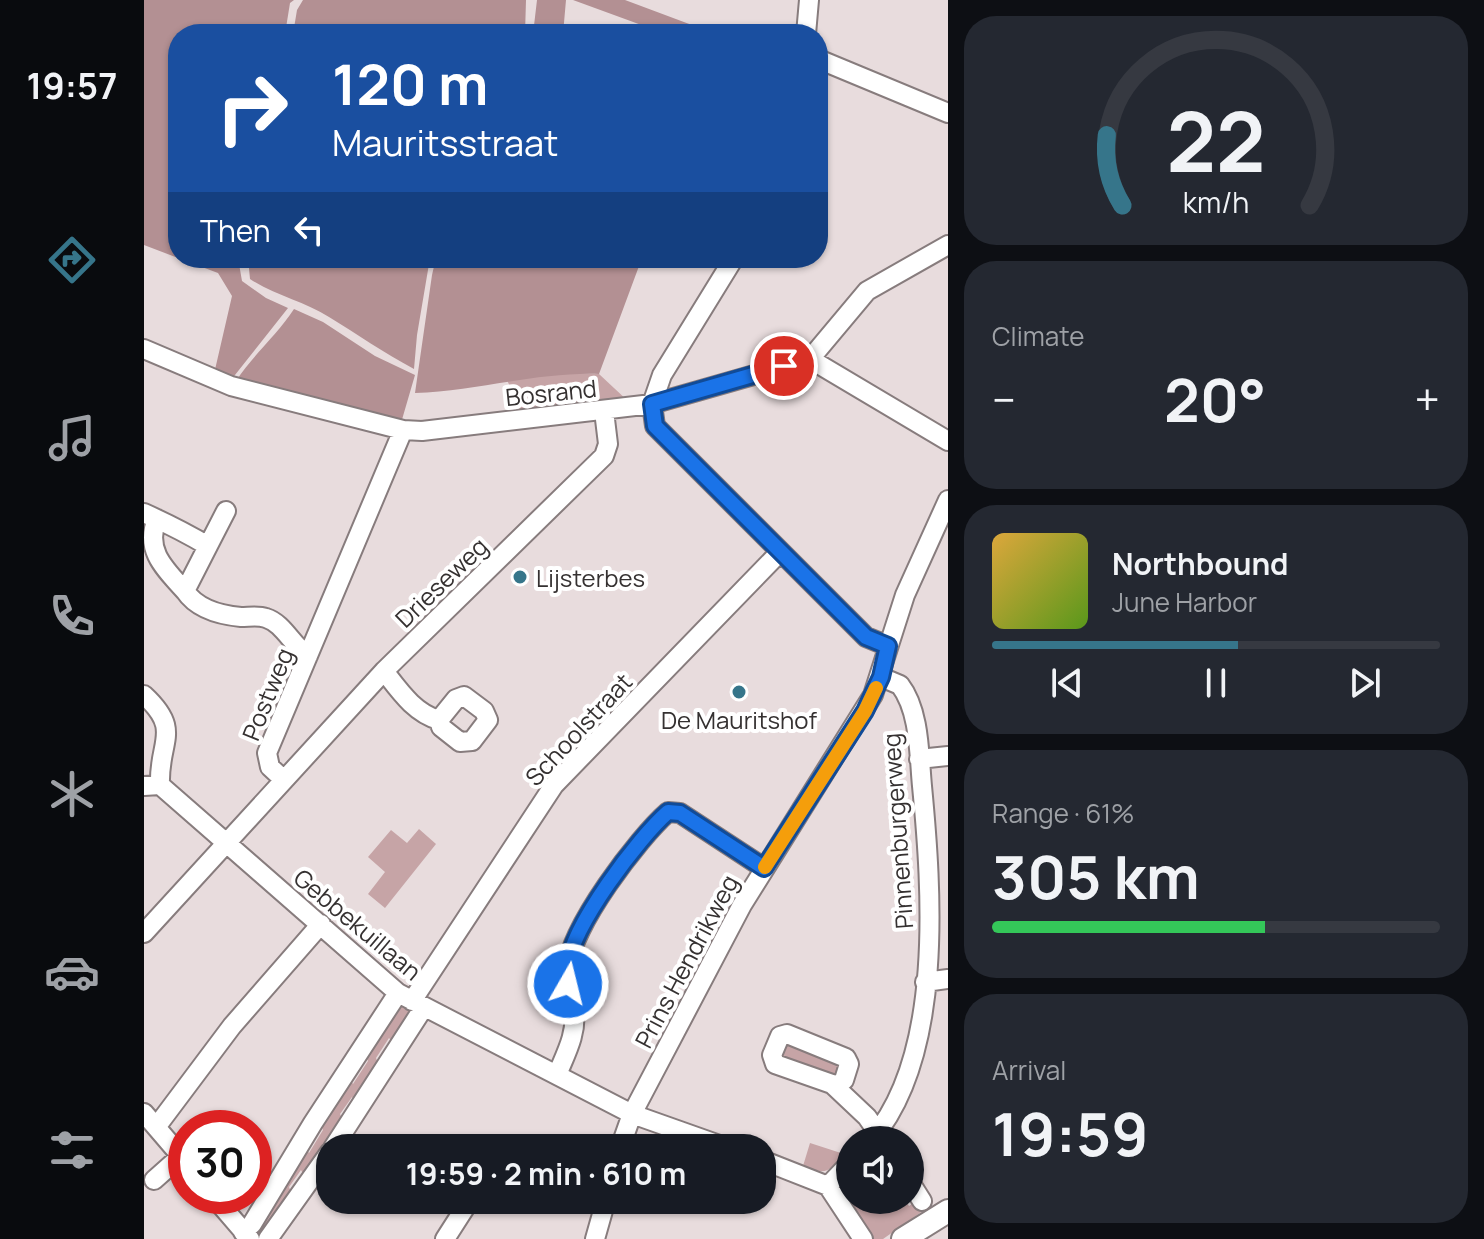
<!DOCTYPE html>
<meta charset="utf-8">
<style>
body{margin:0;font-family:Manrope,sans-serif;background:#242831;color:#f1f3f6;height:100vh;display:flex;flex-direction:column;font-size:30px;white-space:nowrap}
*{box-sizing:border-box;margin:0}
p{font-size:26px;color:#9ea1a6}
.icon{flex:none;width:44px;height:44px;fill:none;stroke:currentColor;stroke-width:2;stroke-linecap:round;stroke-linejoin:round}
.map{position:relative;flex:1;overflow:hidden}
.details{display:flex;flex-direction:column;gap:16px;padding:16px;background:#0d0f14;width:536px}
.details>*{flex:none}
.guide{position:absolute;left:24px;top:24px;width:660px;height:244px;border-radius:32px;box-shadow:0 2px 6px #0004;background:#1a4fa0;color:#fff;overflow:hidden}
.controls{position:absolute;left:692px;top:1126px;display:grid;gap:16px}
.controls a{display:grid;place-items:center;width:88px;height:88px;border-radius:50%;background:#171b24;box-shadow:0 2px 6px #0004;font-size:40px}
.speed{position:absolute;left:24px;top:1110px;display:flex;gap:16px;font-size:40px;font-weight:700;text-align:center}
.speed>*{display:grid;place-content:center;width:104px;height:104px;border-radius:50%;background:#171b24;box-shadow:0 2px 6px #0004;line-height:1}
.speed .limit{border:12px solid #d22;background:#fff;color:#111}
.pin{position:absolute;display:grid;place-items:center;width:68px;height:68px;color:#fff;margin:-34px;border:4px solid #fff;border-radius:50%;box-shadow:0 2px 8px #0007}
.me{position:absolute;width:88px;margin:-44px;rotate:8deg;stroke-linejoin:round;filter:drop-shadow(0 0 6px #0008)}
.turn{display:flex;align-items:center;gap:28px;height:168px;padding:0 32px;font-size:36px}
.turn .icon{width:104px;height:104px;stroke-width:2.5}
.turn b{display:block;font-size:56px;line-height:68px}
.then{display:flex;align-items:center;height:76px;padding:0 32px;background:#0003;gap:16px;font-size:30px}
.big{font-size:60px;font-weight:700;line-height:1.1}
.details .card{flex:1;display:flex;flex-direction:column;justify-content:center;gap:12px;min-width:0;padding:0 28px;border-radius:32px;background:#242831}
.details .dial{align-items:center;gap:0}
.dial svg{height:208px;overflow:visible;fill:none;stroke:#363941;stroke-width:7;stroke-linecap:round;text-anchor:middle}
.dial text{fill:#f1f3f6;stroke:none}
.song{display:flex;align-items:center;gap:24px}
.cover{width:96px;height:96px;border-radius:12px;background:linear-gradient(135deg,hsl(40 70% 55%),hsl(90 70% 35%))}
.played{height:8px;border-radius:4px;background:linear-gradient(90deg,#36758a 55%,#363941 55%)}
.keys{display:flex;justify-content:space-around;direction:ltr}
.heat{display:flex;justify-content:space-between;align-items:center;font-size:44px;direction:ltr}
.charge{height:12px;border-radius:6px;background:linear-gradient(90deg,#34c759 61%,#363941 0)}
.trip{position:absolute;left:172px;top:1134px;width:460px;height:80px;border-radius:32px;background:#171b24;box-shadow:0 2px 6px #0004;font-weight:700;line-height:80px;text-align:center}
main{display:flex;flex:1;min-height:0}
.tab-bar{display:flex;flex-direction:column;width:144px;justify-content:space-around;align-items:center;background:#090b0e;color:#9ea1a6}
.tab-bar .icon{width:56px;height:56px}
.tab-bar .active{color:#36758a}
.tab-bar b{font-size:36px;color:#f1f3f6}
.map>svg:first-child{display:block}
</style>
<main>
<nav class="tab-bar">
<b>19:57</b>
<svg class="icon active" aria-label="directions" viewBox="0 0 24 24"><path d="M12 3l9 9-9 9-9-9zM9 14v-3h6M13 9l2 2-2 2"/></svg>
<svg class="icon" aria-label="music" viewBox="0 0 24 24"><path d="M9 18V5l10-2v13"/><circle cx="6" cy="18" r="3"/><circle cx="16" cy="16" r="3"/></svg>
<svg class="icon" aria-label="phone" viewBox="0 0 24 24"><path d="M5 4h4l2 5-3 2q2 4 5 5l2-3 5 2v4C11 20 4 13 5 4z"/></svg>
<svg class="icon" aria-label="climate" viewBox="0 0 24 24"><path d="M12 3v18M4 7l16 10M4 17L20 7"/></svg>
<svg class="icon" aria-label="car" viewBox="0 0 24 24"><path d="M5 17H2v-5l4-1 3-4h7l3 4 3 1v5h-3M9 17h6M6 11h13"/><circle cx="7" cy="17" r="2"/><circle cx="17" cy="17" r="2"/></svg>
<svg class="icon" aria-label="filters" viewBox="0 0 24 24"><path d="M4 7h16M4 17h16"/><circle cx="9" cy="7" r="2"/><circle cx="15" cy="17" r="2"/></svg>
</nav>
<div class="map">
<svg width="804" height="1239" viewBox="0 0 804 1239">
<rect width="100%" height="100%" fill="#e8dcdd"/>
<!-- green -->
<path fill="#c6a4a6" d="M423,373L455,374L485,402L378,414L363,380Z
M275,829L292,844L241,908L224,894L241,872L224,857L247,830L263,843Z
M259,1005L267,1012L251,1045L245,1038L232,1058L236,1068L213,1105L208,1097L196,1114L200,1123L162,1179L157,1170L145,1187L149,1197L118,1236L112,1237L111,1227L160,1145L165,1153L179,1130L175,1121L204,1075L209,1084L224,1061L220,1052L255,1006Z
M638,1042L699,1060L696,1079L680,1078L687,1073L648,1059L638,1063L633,1053Z
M666,1143L700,1154C684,1173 682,1175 659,1166Z
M706,1170V1200H761L765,1206L772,1201L783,1200L786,1206L739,1239H729L697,1194L696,1183Z"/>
<!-- forest -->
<path fill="#b39093" d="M0,0H150L146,3L141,34H34V258L0,245Z
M159,0H382L381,34H149L153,10Z
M393,0H422L419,34H389Z
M429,0H481L572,34H522Z
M34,258H94L98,281L122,298L144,308L87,380L70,374L88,296L74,273Z
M104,258H286L273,335L270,369C240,353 213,334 185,317C160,301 132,296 106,279Z
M292,258H498L455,374C393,372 333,391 271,393L288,275Z
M150,309L179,322L231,356L271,375L257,423L92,381C109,355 133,335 150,309Z"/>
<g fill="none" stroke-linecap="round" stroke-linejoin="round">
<defs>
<path id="minor" d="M662,34L665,0
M674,59L804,113
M590,258L518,375L508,404L511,426L722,637L744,646
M0,349L87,386L259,430L278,431L508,404L666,359L804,441
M666,359L723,291L804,245
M0,513C22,523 44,534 64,546L41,591C21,569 0,550 13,519
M64,546L82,511
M41,591C53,609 75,615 97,617C105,617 114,615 122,618C139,623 148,645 164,656
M240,671C255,690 270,713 295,720L297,727L316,742L328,741L344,720L340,711L320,696L312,699L295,720
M0,695C39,731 14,741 16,785
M775,759L804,756
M140,780L126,767L123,753L259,430
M0,786L16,785L254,993L488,1114L584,1148
M0,933L240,671L460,456L464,444L460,411
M781,982L804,979
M268,1001L410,785L636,552
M413,1075C422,1053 433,1034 430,1010C428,995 423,983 424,967C426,928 494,838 524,812L536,813L620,868
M688,1084L695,1085L700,1080L705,1064L702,1058L643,1034L636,1036L628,1055L631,1064L688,1084L723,1117L739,1140
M0,1113L42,1162
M13,1126L88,1026L177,924
M727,1140C800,1056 788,890 778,786C775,755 776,711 756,685L737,677
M189,1148L280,1007
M476,1148L488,1114L598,905L729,695L761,595L804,500
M618,1160L684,1186L719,1239
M10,1180L37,1156
M766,1182L778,1201
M684,1186L706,1163
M69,1196L106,1239
M99,1232L108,1224L169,1123L254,993
M124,1239L186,1152
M301,1239L326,1200
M451,1239L462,1200"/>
<path id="major" d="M759,1239L804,1211"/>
</defs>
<!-- minor casing -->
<use href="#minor" stroke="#877c7d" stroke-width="22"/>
<!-- major casing -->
<use href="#major" stroke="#877c7d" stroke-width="26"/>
<!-- minor -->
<use href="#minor" stroke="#fff" stroke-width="18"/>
<!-- major -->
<use href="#major" stroke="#fff" stroke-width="22"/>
</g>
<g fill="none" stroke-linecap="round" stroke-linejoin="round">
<defs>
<path id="route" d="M424,984C424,978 423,971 424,965C428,926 494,838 524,812L536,813L620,868L721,711L737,677L744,646L722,637L511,426L508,404L640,366"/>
</defs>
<!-- route casing -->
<use href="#route" stroke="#114b97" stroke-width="20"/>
<!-- route -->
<use href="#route" stroke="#1a73e8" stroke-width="14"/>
<!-- slow -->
<path stroke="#f59e0b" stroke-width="14" d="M621,867L721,711L732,688"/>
</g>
<!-- markers -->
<g fill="#36758a" stroke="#fff" stroke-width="3">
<circle cx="376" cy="577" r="8"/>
<circle cx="595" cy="692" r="8"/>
</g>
<g text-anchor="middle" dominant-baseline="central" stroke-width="8" stroke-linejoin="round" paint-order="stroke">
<!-- street labels -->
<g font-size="24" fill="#353131" stroke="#fff">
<text transform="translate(407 392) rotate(-6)">Bosrand</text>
<text transform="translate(297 582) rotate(-44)">Drieseweg</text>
<text transform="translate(123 694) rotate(-68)">Postweg</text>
<text transform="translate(434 729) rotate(-47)">Schoolstraat</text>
<text transform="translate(753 831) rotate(-94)">Pinnenburgerweg</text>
<text transform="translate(214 924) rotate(40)">Gebbekuillaan</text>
<text transform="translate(542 961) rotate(-62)">Prins Hendrikweg</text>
</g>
<!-- poi labels -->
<g font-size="24" fill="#353131" stroke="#fff" text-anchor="start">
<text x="392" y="577">Lijsterbes</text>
<text x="595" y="719" text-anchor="middle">De Mauritshof</text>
</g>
</g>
</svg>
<div class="controls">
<a><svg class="icon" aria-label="sound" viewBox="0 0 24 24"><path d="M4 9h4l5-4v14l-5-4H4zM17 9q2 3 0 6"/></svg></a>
</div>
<div class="speed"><div class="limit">30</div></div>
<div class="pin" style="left:640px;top:366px;background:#d93025"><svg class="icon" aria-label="arrive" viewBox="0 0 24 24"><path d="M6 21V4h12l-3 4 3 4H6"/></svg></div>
<svg class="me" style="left:424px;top:984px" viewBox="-20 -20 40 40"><circle r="17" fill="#1a73e8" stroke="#fff" stroke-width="3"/><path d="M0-11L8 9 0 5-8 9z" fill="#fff"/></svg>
<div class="trip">19:59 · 2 min · 610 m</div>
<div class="guide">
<div class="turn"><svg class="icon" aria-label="right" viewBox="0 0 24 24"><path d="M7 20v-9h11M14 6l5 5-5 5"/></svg><div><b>120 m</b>Mauritsstraat</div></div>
<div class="then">Then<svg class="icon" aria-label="left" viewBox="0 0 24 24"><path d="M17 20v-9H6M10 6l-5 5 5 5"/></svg></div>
</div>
</div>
<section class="details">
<div class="card dial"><svg viewBox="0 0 100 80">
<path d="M14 69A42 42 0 1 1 86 69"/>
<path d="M14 69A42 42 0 0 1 8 42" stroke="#36758a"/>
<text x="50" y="56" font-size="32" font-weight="700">22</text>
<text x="50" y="72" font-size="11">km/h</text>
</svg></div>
<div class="card"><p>Climate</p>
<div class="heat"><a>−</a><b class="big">20°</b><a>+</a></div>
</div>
<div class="card">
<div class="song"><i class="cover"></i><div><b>Northbound</b><p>June Harbor</p></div></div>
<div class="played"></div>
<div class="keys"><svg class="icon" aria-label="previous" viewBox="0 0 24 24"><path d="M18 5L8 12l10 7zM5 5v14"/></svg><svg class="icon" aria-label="pause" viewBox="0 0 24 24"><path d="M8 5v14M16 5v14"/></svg><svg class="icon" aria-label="next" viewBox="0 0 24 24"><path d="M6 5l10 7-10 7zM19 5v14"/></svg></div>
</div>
<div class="card"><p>Range · 61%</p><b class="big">305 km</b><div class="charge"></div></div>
<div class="card"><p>Arrival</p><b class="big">19:59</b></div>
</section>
</main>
